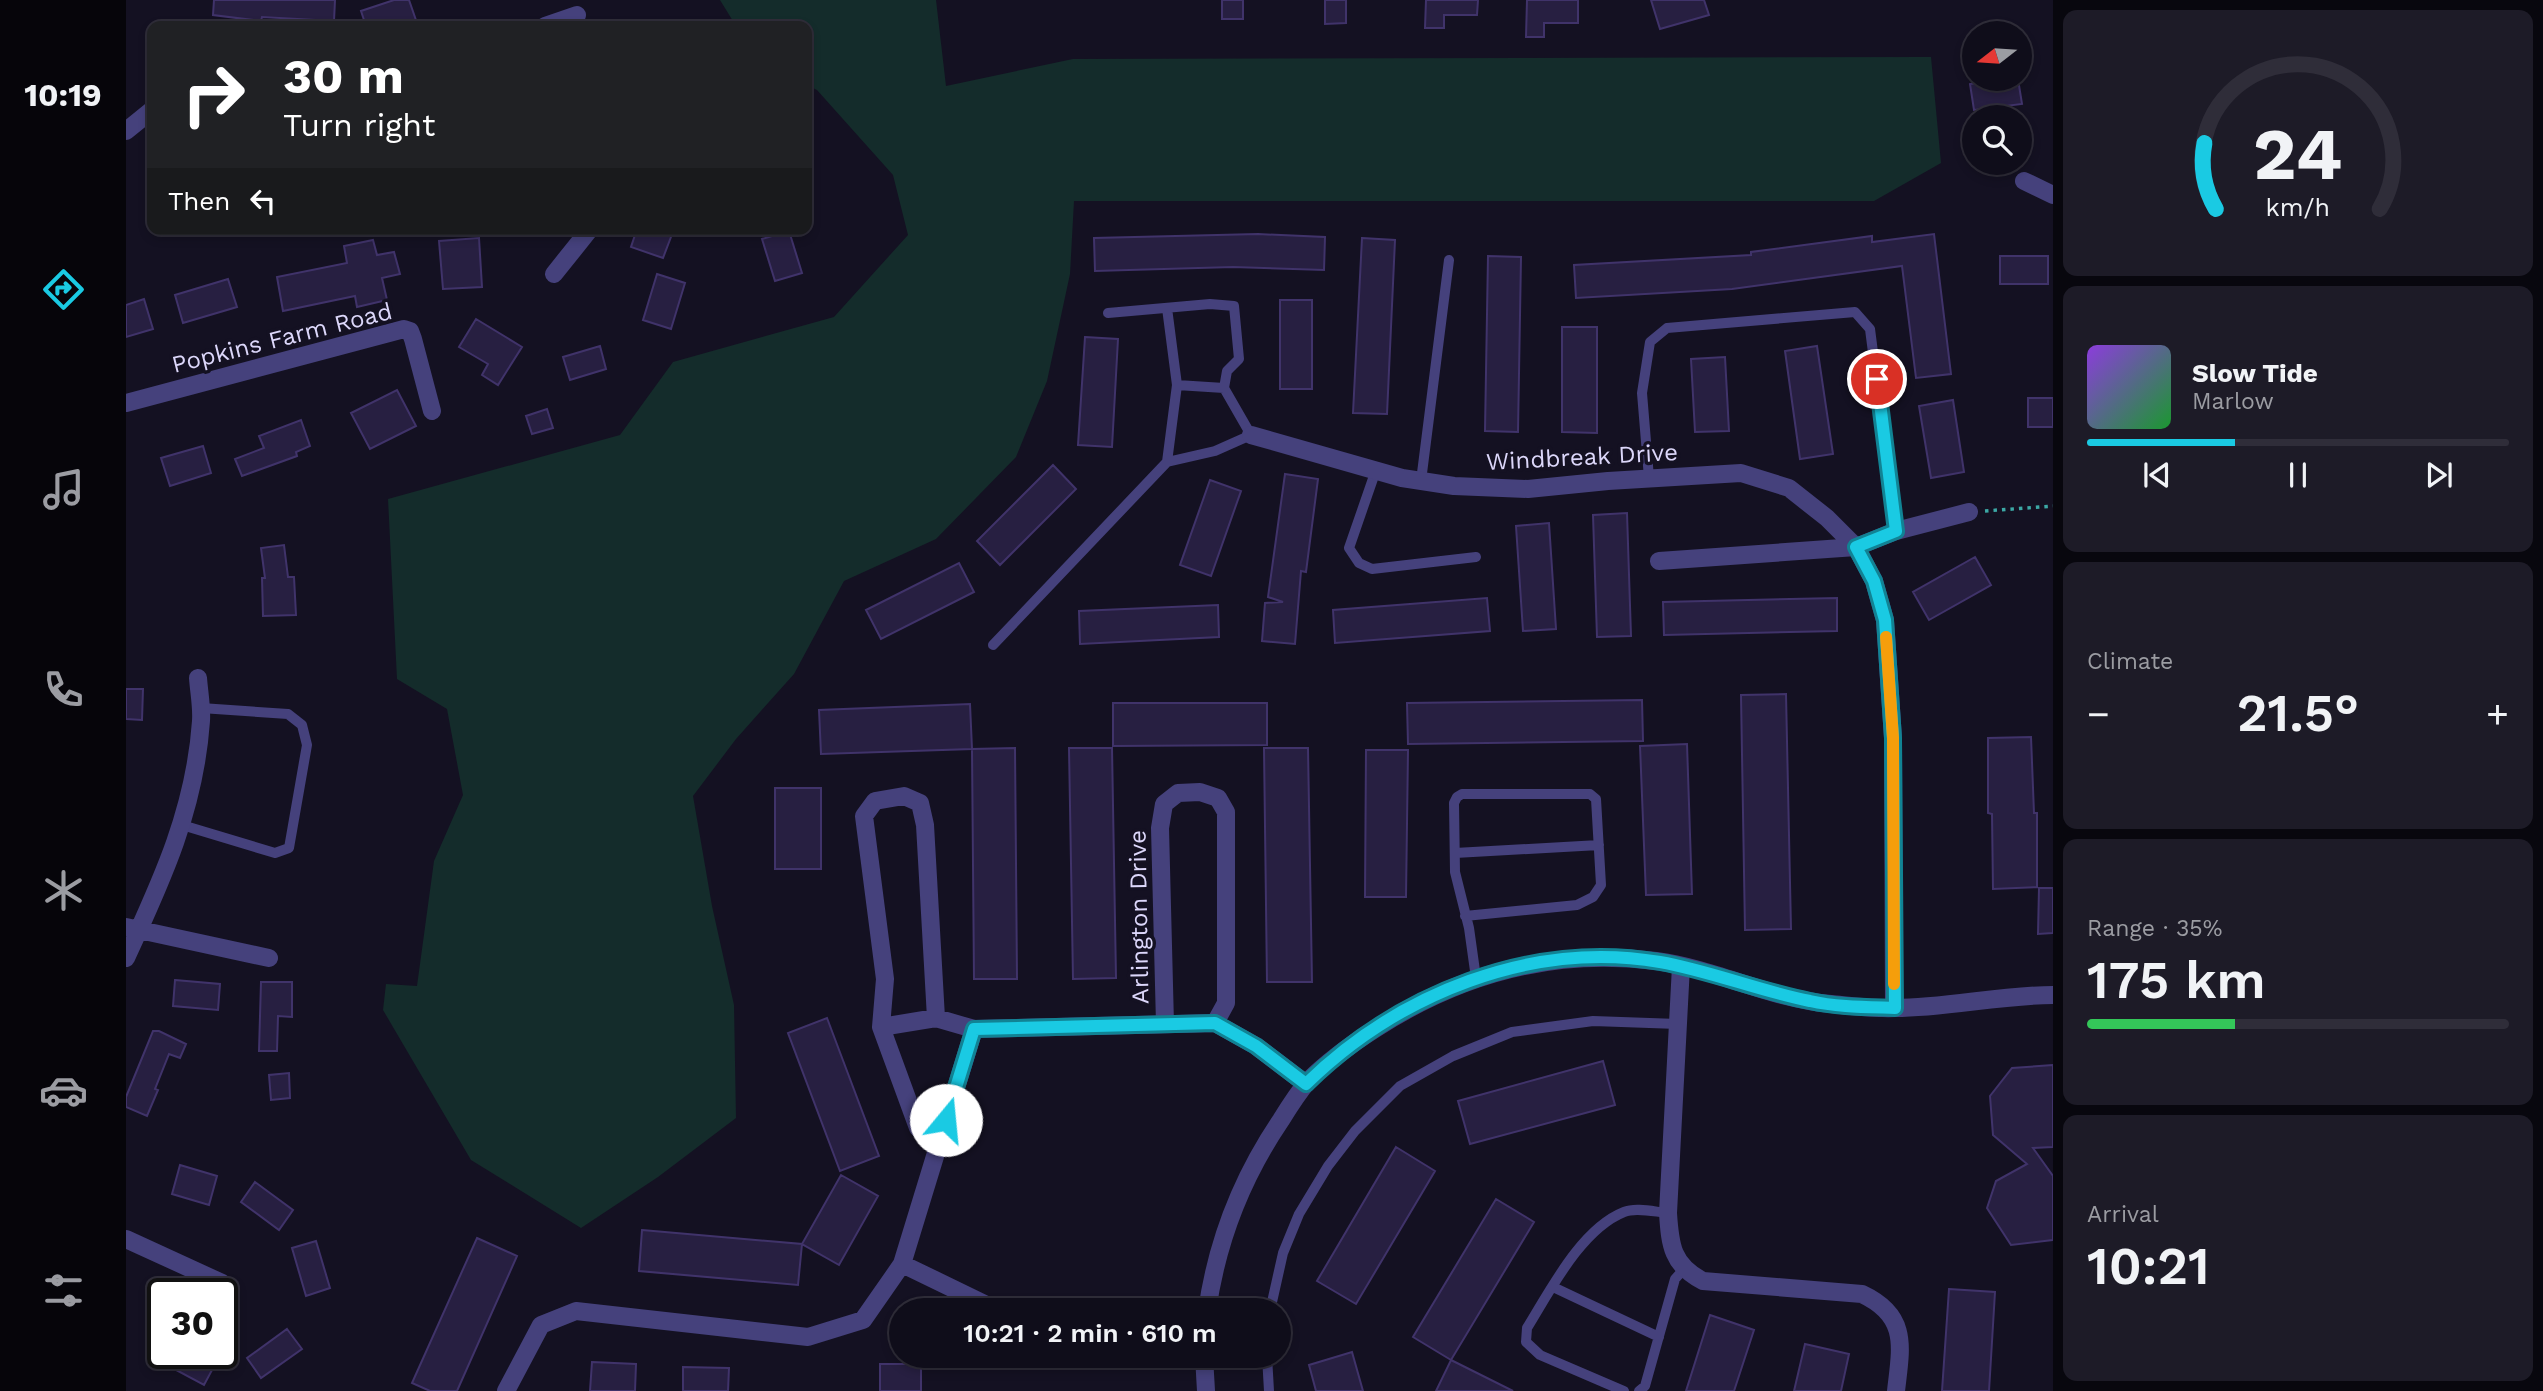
<!DOCTYPE html>
<meta charset="utf-8">
<style>
body{margin:0;font-family:"Work Sans",sans-serif;background:#1d1b27;color:#f1f3f6;height:100vh;display:flex;flex-direction:column;font-size:26px;white-space:nowrap}
*{box-sizing:border-box;margin:0}
p{font-size:23px;color:#9b9ca2}
.icon{flex:none;width:38px;height:38px;fill:none;stroke:currentColor;stroke-width:2;stroke-linecap:round;stroke-linejoin:round}
.map{position:relative;flex:1;overflow:hidden}
.sheet{display:flex;flex-direction:column;gap:10px;padding:10px;background:#08070e;width:490px}
.sheet>*{flex:none}
.hud{position:absolute;left:21px;top:21px;width:665px;height:214px;border-radius:14px;box-shadow:0 4px 10px #0003,0 0 0 2px #2f2d39;background:#202124;color:#fff;overflow:hidden}
.needle{width:46px;rotate:253deg}
.fabs{position:absolute;left:1836px;top:21px;display:grid;gap:14px}
.fabs a{display:grid;place-items:center;width:70px;height:70px;border-radius:50%;background:#0f0d1a;box-shadow:0 4px 10px #0003,0 0 0 2px #2f2d39;font-size:35px}
.speed{position:absolute;left:21px;top:1278px;display:flex;gap:14px;font-size:35px;font-weight:700;text-align:center}
.speed>*{display:grid;place-content:center;width:91px;height:91px;border-radius:50%;background:#0f0d1a;box-shadow:0 4px 10px #0003,0 0 0 2px #2f2d39;line-height:1}
.speed .limit{border:4px solid #111;border-radius:10px;background:#fff;color:#111}
.pin{position:absolute;display:grid;place-items:center;width:60px;height:60px;color:#fff;margin:-30px;border:4px solid #fff;border-radius:50%;box-shadow:0 2px 7px #0007}
.me{position:absolute;width:77px;margin:-38px;rotate:17deg;stroke-linejoin:round;filter:drop-shadow(0 0 5px #0008)}
.turn{display:flex;align-items:center;gap:24px;height:147px;padding:0 21px;font-size:32px}
.turn .icon{width:91px;height:91px;stroke-width:2.5}
.turn b{display:block;font-size:49px;line-height:60px}
.then{display:flex;align-items:center;height:66px;padding:0 21px;background:#0003;gap:14px;font-size:26px}
.big{font-size:52px;font-weight:600;line-height:1.1}
.sheet .tile{flex:1;display:flex;flex-direction:column;justify-content:center;gap:10px;min-width:0;padding:0 24px;border-radius:14px;background:#1d1b27}
.sheet .dial{align-items:center;gap:0}
.dial svg{height:182px;overflow:visible;fill:none;stroke:#2f2d39;stroke-width:7;stroke-linecap:round;text-anchor:middle}
.dial text{fill:#f1f3f6;stroke:none}
.song{display:flex;align-items:center;gap:21px}
.cover{width:84px;height:84px;border-radius:10px;background:linear-gradient(135deg,hsl(270 70% 55%),hsl(130 70% 35%))}
.played{height:7px;border-radius:4px;background:linear-gradient(90deg,#1acae3 35%,#2f2d39 35%)}
.keys{display:flex;justify-content:space-around;direction:ltr}
.heat{display:flex;justify-content:space-between;align-items:center;font-size:38px;direction:ltr}
.charge{height:10px;border-radius:5px;background:linear-gradient(90deg,#34c759 35%,#2f2d39 0)}
.trip{position:absolute;left:763px;top:1298px;width:402px;height:70px;border-radius:35px;background:#0f0d1a;box-shadow:0 4px 10px #0003,0 0 0 2px #2f2d39;font-weight:600;line-height:70px;text-align:center}
main{display:flex;flex:1;min-height:0}
.tab-bar{display:flex;flex-direction:column;width:126px;justify-content:space-around;align-items:center;background:#06050a;color:#9b9ca2}
.tab-bar .icon{width:49px;height:49px}
.tab-bar .current{color:#1acae3}
.tab-bar b{font-size:32px;color:#f1f3f6}
.map>svg:first-child{display:block}
</style>
<main>
<nav class="tab-bar">
<b>10:19</b>
<svg class="icon current" aria-label="directions" viewBox="0 0 24 24"><path d="M12 3l9 9-9 9-9-9zM9 14v-3h6M13 9l2 2-2 2"/></svg>
<svg class="icon" aria-label="music" viewBox="0 0 24 24"><path d="M9 18V5l10-2v13"/><circle cx="6" cy="18" r="3"/><circle cx="16" cy="16" r="3"/></svg>
<svg class="icon" aria-label="phone" viewBox="0 0 24 24"><path d="M5 4h4l2 5-3 2q2 4 5 5l2-3 5 2v4C11 20 4 13 5 4z"/></svg>
<svg class="icon" aria-label="climate" viewBox="0 0 24 24"><path d="M12 3v18M4 7l16 10M4 17L20 7"/></svg>
<svg class="icon" aria-label="car" viewBox="0 0 24 24"><path d="M5 17H2v-5l4-1 3-4h7l3 4 3 1v5h-3M9 17h6M6 11h13"/><circle cx="7" cy="17" r="2"/><circle cx="17" cy="17" r="2"/></svg>
<svg class="icon" aria-label="filters" viewBox="0 0 24 24"><path d="M4 7h16M4 17h16"/><circle cx="9" cy="7" r="2"/><circle cx="15" cy="17" r="2"/></svg>
</nav>
<div class="map">
<svg width="1927" height="1391" viewBox="0 0 1927 1391">
<rect width="100%" height="100%" fill="#141122"/>
<!-- green -->
<path fill="#142c2b" d="M594,0H810L820,86L947,59L1805,57L1815,163L1748,201H948L944,274L921,381L890,457L810,539L718,581L668,674L610,739L567,796L586,906L608,1005L610,1118L532,1177L455,1228L345,1160L257,1010L260,984L291,986L308,861L337,795L321,709L271,679L262,499L494,435L547,362L708,317L782,235L767,175L691,90L681,85V26H610Z"/>
<!-- building -->
<path fill="#271f41" stroke="#40336a" stroke-width="2" d="M88,0H209L208,21L136,17L135,21L87,15Z
M268,0H283L292,26H240L235,11Z
M1096,0H1117V19H1096Z
M1199,0H1220V23L1199,24Z
M1300,0H1352L1351,15H1318V28H1299Z
M1401,0H1452V23H1418V37H1400Z
M1525,0H1578L1583,15L1534,29Z
M1880,79H1892L1896,104L1848,110L1844,84Z
M511,229H548L537,258L505,247Z
M663,231L676,273L649,281L636,239Z
M1132,234L1199,237L1198,270L1107,267L969,271L968,238Z
M1808,234L1825,374L1790,378L1776,266L1606,289L1450,298L1448,265L1625,255V252L1746,236V242Z
M353,238L356,287L317,289L313,241Z
M1236,238L1269,240L1261,414L1227,413Z
M247,240L251,255L268,252L274,274L256,278L261,300L231,307L229,296L157,311L151,277L221,263L218,246Z
M1362,256L1395,257L1392,432L1359,431Z
M1874,256H1922V284H1874Z
M531,274L559,283L545,329L517,320Z
M102,279L111,307L57,323L49,295Z
M18,299L27,329L0,337V305Z
M1154,300H1186V389H1154Z
M350,319L396,347L372,385L356,375L362,364L333,347Z
M1436,327H1471V433L1436,432Z
M959,337L992,339L986,447L952,445Z
M474,346L480,369L444,380L437,357Z
M1691,346L1707,454L1674,459L1659,351Z
M1599,357L1603,431L1569,432L1565,359Z
M271,390L290,426L244,449L225,413Z
M1902,398H1927V427H1902Z
M1827,400L1838,472L1805,478L1793,406Z
M421,409L427,428L406,434L400,416Z
M175,420L184,446L170,452L171,456L116,476L109,459L138,448L133,436Z
M77,446L85,473L44,486L35,458Z
M927,465L950,489L874,565L851,541Z
M1159,474L1192,479L1180,572L1175,571L1169,644L1136,641L1139,603L1157,602L1142,597Z
M1084,480L1115,491L1085,576L1054,565Z
M1501,513L1505,636L1471,637L1467,515Z
M1423,523L1430,629L1397,631L1390,526Z
M158,545L162,577H168L170,615L137,616L136,578H139L135,548Z
M1849,557L1865,585L1803,620L1787,592Z
M833,563L848,592L755,639L740,610Z
M1361,598L1364,631L1209,643L1207,610Z
M1711,598V631L1538,635L1537,602Z
M1092,605L1093,637L954,644L953,611Z
M0,689H17L16,720L0,719Z
M1660,694L1665,929L1619,930L1615,695Z
M1516,700L1517,741L1282,744L1281,703Z
M987,703H1141V745L987,746Z
M844,704L846,749L695,754L693,710Z
M1905,737L1908,813H1911V887L1867,889L1866,814L1862,813V738Z
M1561,744L1566,894L1520,895L1514,746Z
M889,748L891,979H848L846,749Z
M943,748H986L990,978L947,979Z
M1138,748H1182L1186,982H1141Z
M1240,750H1282L1280,897H1239Z
M649,788H695V869H649Z
M1913,888H1927V933L1912,934Z
M49,980L94,984L92,1010L47,1006Z
M135,982H166V1017L152,1016L151,1051H133Z
M701,1018L753,1156L714,1171L662,1033Z
M27,1031H33L60,1044L54,1058L43,1054L29,1089L32,1090L21,1116L0,1107V1097Z
M1477,1061L1489,1105L1344,1144L1332,1101Z
M1927,1065V1147L1907,1148L1927,1176V1240L1885,1245L1861,1208L1870,1181L1901,1164L1867,1135L1864,1096L1886,1068Z
M163,1073L164,1098L145,1100L143,1075Z
M1270,1147L1309,1171L1230,1304L1191,1281Z
M54,1165L91,1176L83,1205L46,1194Z
M715,1175L752,1196L713,1265L676,1244Z
M129,1182L167,1210L153,1230L115,1202Z
M1370,1199L1408,1222L1325,1360L1287,1337Z
M516,1230L676,1244L672,1285L513,1271Z
M351,1238L391,1256L331,1391H304L286,1383Z
M190,1241L204,1288L180,1296L166,1248Z
M1823,1289L1869,1292L1863,1391H1816Z
M1584,1315L1628,1330L1608,1391H1560Z
M161,1329L176,1349L135,1378L121,1358Z
M1679,1344L1723,1354L1715,1391H1668Z
M1226,1352L1237,1391H1190L1183,1365Z
M45,1353H85L93,1357L78,1385L39,1364Z
M1325,1360L1387,1391H1310Z
M466,1362L510,1364L509,1391H464Z
M754,1364H795V1391H754Z
M557,1367L603,1368L602,1391H557Z"/>
<g fill="none" stroke-linecap="round" stroke-linejoin="round">
<!-- path -->
<path stroke="#3ca8a5" stroke-width="3.5" stroke-dasharray="3.5 5" stroke-linecap="butt" d="M1859,511L1927,506"/>
<!-- service -->
<path stroke="#45417c" stroke-width="10" d="M982,313L1084,304L1108,306L1113,359L1101,371L1098,388L1125,435L1089,451L1041,462
M1051,385L1098,388
M1250,470L1223,548L1233,563L1246,569L1350,557
M1523,478L1516,393L1524,342L1541,328L1729,312L1744,329L1770,531
M1295,481L1323,260
M867,645L1041,462L1051,385L1041,308
M56,825L149,853L163,848L181,745L176,725L162,714L75,708
M1329,853L1473,845
M1339,916L1451,905L1467,897L1475,885L1470,799L1464,794H1336L1331,797L1328,803L1329,872L1343,928L1350,978
M1427,1287L1533,1337
M1144,1311L1157,1253L1173,1214L1202,1166L1229,1131L1274,1086L1327,1056L1386,1032L1467,1021L1552,1024
M1141,1356L1143,1391
M1498,1391L1414,1355L1400,1342L1401,1328C1424,1291 1455,1229 1498,1212C1510,1207 1529,1212 1542,1213
M1513,1391L1519,1386L1549,1279L1559,1268"/>
<!-- minor -->
<path stroke="#45417c" stroke-width="18" d="M419,26L451,15
M0,131L26,110
M1898,181L1927,195
M428,274L464,229
M0,403L278,329L284,331L287,339L306,411
M1125,435L1276,478L1328,486L1402,489L1482,481L1615,473L1663,488L1701,518L1730,547L1748,581L1759,620L1767,738L1768,1008
M1533,561L1730,547L1770,531L1843,512
M0,927L143,958
M0,958C36,880 69,809 75,721C76,707 73,692 72,678
M1555,966L1542,1213C1544,1245 1546,1265 1577,1281L1736,1294C1783,1316 1775,1347 1770,1391
M810,1018L799,825L794,803L778,796L749,801L738,816L759,979L755,1027L792,1128L813,1143
M1039,1024L1034,828L1038,804L1052,793L1074,792L1092,798L1100,812V1003L1089,1023
M755,1027L810,1018L848,1029
M0,1239L96,1283
M776,1264L873,1311
M1081,1311C1091,1240 1115,1179 1155,1120C1163,1107 1172,1093 1182,1081C1203,1060 1224,1045 1249,1029C1335,973 1427,948 1530,961C1590,969 1645,999 1705,1004C1726,1006 1748,1009 1769,1008C1821,1008 1874,995 1927,995
M1078,1356L1080,1391
M380,1391L415,1325L450,1311L682,1337L737,1320L776,1264L848,1029L1089,1023L1130,1046L1180,1084"/>
</g>
<g fill="none" stroke-linecap="round" stroke-linejoin="round">
<defs>
<path id="route" d="M820,1120L848,1029L1089,1023L1130,1046L1180,1084C1272,994 1405,940 1534,962C1585,971 1633,991 1684,1001C1711,1007 1740,1007 1769,1008L1767,738L1759,620L1748,581L1730,547L1770,531L1751,379"/>
</defs>
<!-- route casing -->
<use href="#route" stroke="#118394" stroke-width="18"/>
<!-- route -->
<use href="#route" stroke="#1acae3" stroke-width="12"/>
<!-- slow -->
<path stroke="#f59e0b" stroke-width="12" d="M1760,637L1767,738L1768,984"/>
</g>
<g text-anchor="middle" dominant-baseline="central" stroke-width="7" stroke-linejoin="round" paint-order="stroke">
<!-- street labels -->
<g font-size="24" fill="#dcd7fa" stroke="#141122">
<text transform="translate(156 338) rotate(-14)">Popkins Farm Road</text>
<text transform="translate(1456 457) rotate(-3)">Windbreak Drive</text>
<text transform="translate(1013 917) rotate(-91)">Arlington Drive</text>
</g>
</g>
</svg>
<div class="fabs">
<a><svg class="needle" viewBox="-14 -14 28 28"><path d="M0-13l5 13h-10z" fill="#e53935"/><path d="M0 13l5-13h-10z" fill="#9b9ca2"/></svg></a>
<a><svg class="icon" aria-label="search" viewBox="0 0 24 24"><circle cx="10" cy="10" r="6"/><path d="M15 15l6 6"/></svg></a>
</div>
<div class="speed"><div class="limit">30</div></div>
<div class="pin" style="left:1751px;top:379px;background:#d93025"><svg class="icon" aria-label="arrive" viewBox="0 0 24 24"><path d="M6 21V4h12l-3 4 3 4H6"/></svg></div>
<svg class="me" style="left:820px;top:1120px" viewBox="-20 -20 40 40"><circle r="19" fill="#fff"/><path d="M0-13L10 11 0 6-10 11z" fill="#1acae3"/></svg>
<div class="trip">10:21 · 2 min · 610 m</div>
<div class="hud">
<div class="turn"><svg class="icon" aria-label="right" viewBox="0 0 24 24"><path d="M7 20v-9h11M14 6l5 5-5 5"/></svg><div><b>30 m</b>Turn right</div></div>
<div class="then">Then<svg class="icon" aria-label="left" viewBox="0 0 24 24"><path d="M17 20v-9H6M10 6l-5 5 5 5"/></svg></div>
</div>
</div>
<section class="sheet">
<div class="tile dial"><svg viewBox="0 0 100 80">
<path d="M14 69A42 42 0 1 1 86 69"/>
<path d="M14 69A42 42 0 0 1 9 40" stroke="#1acae3"/>
<text x="50" y="56" font-size="32" font-weight="700">24</text>
<text x="50" y="72" font-size="11">km/h</text>
</svg></div>
<div class="tile">
<div class="song"><i class="cover"></i><div><b>Slow Tide</b><p>Marlow</p></div></div>
<div class="played"></div>
<div class="keys"><svg class="icon" aria-label="previous" viewBox="0 0 24 24"><path d="M18 5L8 12l10 7zM5 5v14"/></svg><svg class="icon" aria-label="pause" viewBox="0 0 24 24"><path d="M8 5v14M16 5v14"/></svg><svg class="icon" aria-label="next" viewBox="0 0 24 24"><path d="M6 5l10 7-10 7zM19 5v14"/></svg></div>
</div>
<div class="tile"><p>Climate</p>
<div class="heat"><a>−</a><b class="big">21.5°</b><a>+</a></div>
</div>
<div class="tile"><p>Range · 35%</p><b class="big">175 km</b><div class="charge"></div></div>
<div class="tile"><p>Arrival</p><b class="big">10:21</b></div>
</section>
</main>
